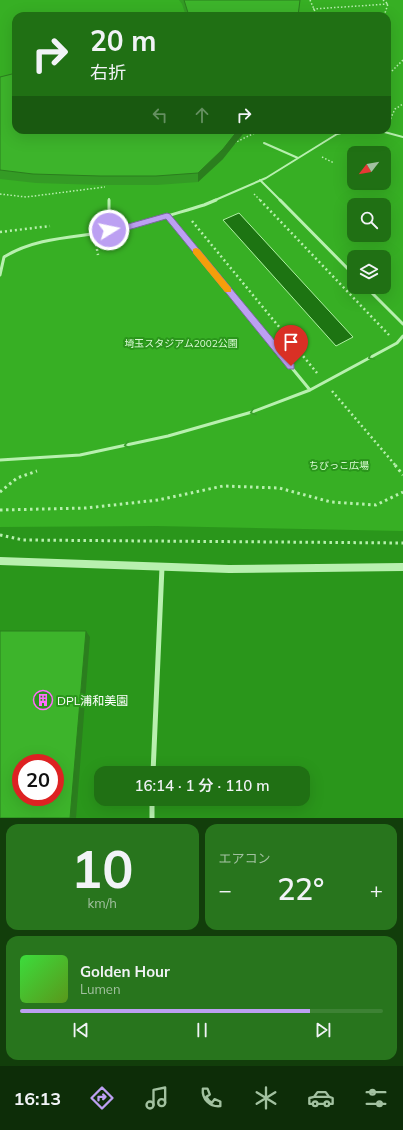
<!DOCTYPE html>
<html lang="ja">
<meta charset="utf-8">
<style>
body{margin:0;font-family:Mulish,"Noto Sans JP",sans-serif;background:#28751d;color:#f1f3f6;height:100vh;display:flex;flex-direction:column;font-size:15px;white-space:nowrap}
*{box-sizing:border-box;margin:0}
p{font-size:13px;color:#a2c1a0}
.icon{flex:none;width:22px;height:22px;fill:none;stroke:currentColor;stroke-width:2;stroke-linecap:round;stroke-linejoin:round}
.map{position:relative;height:818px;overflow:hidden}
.drawer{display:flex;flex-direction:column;gap:6px;padding:6px;background:#123e0b;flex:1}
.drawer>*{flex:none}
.banner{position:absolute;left:12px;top:12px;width:379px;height:122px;border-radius:12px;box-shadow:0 4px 16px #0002;background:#207014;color:#f1f3f6;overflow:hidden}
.needle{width:26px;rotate:239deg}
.buttons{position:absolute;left:347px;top:146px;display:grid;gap:8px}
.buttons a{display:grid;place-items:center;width:44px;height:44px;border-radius:8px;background:#207014;box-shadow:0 4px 16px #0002;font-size:20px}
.speed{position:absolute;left:12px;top:754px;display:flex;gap:8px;font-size:20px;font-weight:700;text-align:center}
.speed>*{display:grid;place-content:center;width:52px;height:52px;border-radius:50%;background:#207014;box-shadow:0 4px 16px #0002;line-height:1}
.speed .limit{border:6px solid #d22;background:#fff;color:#111}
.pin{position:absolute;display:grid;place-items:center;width:34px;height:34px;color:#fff;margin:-41px -17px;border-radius:50% 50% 50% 0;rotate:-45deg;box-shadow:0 0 4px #0007}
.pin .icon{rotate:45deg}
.me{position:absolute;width:44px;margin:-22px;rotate:80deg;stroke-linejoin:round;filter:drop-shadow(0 0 3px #0008)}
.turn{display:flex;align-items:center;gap:14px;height:84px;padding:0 12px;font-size:18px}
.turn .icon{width:52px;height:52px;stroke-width:2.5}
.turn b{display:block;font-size:28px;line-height:34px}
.lanes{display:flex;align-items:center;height:38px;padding:0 12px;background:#0003;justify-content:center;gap:20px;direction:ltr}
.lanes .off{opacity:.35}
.big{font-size:30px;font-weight:600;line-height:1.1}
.drawer .card{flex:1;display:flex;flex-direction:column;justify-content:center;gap:6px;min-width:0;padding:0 14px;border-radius:12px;background:#28751d}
.drawer .dial{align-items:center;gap:0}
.dial b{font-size:52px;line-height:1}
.song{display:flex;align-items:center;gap:12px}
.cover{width:48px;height:48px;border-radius:6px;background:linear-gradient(135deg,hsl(120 70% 55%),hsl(90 70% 35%))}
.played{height:4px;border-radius:2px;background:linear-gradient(90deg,#bca0f2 80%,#3d8234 80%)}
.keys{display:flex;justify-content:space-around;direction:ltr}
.heat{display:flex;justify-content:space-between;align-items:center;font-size:22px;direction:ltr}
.drawer .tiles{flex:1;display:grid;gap:6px;grid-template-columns:1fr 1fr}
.card:last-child{grid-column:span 2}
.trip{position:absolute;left:94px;top:766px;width:216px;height:40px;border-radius:12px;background:#207014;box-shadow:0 4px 16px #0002;font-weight:600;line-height:40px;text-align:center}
.dock{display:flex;height:64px;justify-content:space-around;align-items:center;background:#0d2d08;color:#a2c1a0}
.dock .icon{width:28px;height:28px}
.dock .current{color:#bca0f2}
.dock b{font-size:18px;color:#f1f3f6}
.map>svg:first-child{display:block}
</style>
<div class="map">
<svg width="403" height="818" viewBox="0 0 403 818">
<rect width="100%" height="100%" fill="#2a961b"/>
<!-- green -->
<path fill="#37af24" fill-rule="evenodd" d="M0,0H403V531L156,526L0,527ZM16,16H387V130H16ZM354,153H384V183H354ZM354,205H384V235H354ZM354,257H384V287H354Z"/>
<!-- water -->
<path fill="#1d7412" stroke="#aef1a2" d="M239,213L353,337L336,346L223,220Z"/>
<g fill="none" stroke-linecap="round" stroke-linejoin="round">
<!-- path-far2 -->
<path stroke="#b8f0af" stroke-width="1.5" stroke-dasharray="1.5 2" stroke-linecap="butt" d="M310,0L317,16
M383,0L388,4L384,16
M313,9L388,4
M387,76L403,60
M389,122L395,109L403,104
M234,143L261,130
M322,157L334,163
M0,194L26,197L105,187
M254,194L261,201"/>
<!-- path-far1 -->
<path stroke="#b8f0af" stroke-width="2.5" stroke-dasharray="2 3" stroke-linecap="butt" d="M260,200L389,335
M192,221L317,373
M0,232L50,226
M96,244L98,255
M332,391L396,466"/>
<!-- path -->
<path stroke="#b8f0af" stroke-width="3" stroke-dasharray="2.5 3.5" stroke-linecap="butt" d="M395,465L403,475
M0,492L17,478L37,471
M0,510L86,508L158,500L223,486L279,488L331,502L376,505L403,492
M0,535L23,540L403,543"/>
<!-- service-far1 -->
<path stroke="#b8f0af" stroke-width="2" d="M377,130L403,137
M264,143L298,158
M260,180L281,201
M109,199V201
M213,201L266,178L337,134L354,130"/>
<!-- service -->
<path stroke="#b8f0af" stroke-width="3" d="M109,200V231
M280,200L354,275
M167,216L310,390
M0,275L4,257C40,235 82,238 122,229C149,222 177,213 204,205L216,200
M366,287L403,324
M0,460L80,455L168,436L252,412L310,390L397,343L403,336"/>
<!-- minor -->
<path stroke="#b8f0af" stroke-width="5" d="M153,773L162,567
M152,799V818"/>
<!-- tertiary -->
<path fill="#b8f0af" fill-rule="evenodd" d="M0,557L229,565L403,563V571L229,573L0,565Z"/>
</g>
<!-- wall -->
<path fill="#349b25" d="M179,0H300L298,16H186L182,4Z
M0,77L223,159L198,182L157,185H101L36,183L0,179Z"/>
<!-- shaded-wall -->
<path fill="#2b7e1e" d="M238,130H246L223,159L198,182V173Z
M86,631L90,637L76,818H70Z"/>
<!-- building -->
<path fill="#3db42b" stroke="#2b7e1e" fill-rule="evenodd" d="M184,0H300L298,16H189Z
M16,73V130H238L223,149L198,173L156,176H100L33,174L0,170V77Z
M0,631H86L70,818H0ZM21,763H55V797H21Z"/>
<!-- one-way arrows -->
<defs><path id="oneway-chevron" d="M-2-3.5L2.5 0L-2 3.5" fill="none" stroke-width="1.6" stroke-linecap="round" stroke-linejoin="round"/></defs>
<g stroke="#389f2a">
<use href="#oneway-chevron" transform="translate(371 357) rotate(152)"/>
<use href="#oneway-chevron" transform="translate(253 412) rotate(161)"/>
<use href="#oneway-chevron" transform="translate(127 445) rotate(167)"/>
</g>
<!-- route -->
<path fill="#bca0f2" stroke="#7a689d" d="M167,213L170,214L294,364V369H288L166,219L121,232L109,233L105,230L109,228L121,226Z"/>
<!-- slow -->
<path fill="#f59e0b" d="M196,248L199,249L231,288V292H225L193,253V249Z"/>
<!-- icons -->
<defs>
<symbol id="building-ring" viewBox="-11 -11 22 22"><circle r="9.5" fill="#2a961b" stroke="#ff6dfb" stroke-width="1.5"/><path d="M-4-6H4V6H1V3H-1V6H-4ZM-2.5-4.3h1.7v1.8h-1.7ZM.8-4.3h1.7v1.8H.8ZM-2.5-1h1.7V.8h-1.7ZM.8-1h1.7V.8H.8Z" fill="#ff6dfb"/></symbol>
</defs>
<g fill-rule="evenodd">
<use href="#building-ring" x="32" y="689" width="22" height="22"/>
</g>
<g text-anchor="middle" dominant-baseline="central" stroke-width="4" stroke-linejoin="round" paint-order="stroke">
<!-- park labels -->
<g font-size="10" fill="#dafbd5" stroke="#2a961b">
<text x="181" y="343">埼玉スタジアム2002公園</text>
<text x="339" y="465">ちびっこ広場</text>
</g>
<!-- near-poi labels -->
<g font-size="12" fill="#fff" stroke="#2a961b" text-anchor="start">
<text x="57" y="700">DPL浦和美園</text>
</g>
</g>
</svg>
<div class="buttons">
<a><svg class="needle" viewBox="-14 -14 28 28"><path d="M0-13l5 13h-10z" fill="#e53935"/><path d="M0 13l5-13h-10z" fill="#a2c1a0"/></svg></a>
<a><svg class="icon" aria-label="search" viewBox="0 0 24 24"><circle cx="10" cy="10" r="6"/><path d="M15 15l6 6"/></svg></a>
<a><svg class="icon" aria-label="layers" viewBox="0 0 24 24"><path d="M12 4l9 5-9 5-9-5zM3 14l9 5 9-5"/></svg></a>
</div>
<div class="speed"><div class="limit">20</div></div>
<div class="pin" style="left:291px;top:366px;background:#d93025"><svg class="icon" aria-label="arrive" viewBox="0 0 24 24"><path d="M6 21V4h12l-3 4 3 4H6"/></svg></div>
<svg class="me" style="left:109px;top:230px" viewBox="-20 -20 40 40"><circle r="17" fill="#bca0f2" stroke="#fff" stroke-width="3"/><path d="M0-11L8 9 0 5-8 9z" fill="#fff"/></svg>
<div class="trip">16:14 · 1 分 · 110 m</div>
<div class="banner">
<div class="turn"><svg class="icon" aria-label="right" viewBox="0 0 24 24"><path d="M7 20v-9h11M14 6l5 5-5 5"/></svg><div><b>20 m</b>右折</div></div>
<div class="lanes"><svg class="icon off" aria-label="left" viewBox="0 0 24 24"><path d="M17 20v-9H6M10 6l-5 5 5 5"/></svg><svg class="icon off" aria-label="ahead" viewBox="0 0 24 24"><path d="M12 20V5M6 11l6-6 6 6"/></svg><svg class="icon" aria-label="right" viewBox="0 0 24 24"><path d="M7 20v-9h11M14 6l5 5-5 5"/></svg></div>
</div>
</div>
<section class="drawer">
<div class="tiles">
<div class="card dial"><b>10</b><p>km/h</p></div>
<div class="card"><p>エアコン</p>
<div class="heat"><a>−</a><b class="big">22°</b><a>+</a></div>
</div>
<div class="card">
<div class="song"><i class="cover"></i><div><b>Golden Hour</b><p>Lumen</p></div></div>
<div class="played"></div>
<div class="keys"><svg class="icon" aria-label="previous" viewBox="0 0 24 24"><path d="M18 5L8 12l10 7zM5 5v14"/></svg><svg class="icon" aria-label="pause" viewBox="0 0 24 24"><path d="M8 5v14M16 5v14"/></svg><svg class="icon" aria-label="next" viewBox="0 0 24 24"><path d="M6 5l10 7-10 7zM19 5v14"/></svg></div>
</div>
</div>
</section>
<nav class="dock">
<b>16:13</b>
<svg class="icon current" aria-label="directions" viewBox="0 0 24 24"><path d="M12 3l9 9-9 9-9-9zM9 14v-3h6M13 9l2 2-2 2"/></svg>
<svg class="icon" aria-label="music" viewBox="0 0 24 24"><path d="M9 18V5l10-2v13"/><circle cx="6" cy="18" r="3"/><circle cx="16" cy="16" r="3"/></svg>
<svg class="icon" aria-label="phone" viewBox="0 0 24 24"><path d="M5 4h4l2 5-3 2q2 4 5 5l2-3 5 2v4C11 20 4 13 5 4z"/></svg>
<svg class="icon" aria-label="climate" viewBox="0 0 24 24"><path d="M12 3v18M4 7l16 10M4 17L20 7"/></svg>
<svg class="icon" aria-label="car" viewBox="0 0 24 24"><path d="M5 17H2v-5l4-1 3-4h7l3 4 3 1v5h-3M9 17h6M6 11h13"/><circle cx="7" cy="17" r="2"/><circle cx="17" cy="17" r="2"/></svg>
<svg class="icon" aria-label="filters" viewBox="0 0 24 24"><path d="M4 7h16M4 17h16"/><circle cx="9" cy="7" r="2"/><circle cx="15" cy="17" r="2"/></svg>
</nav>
